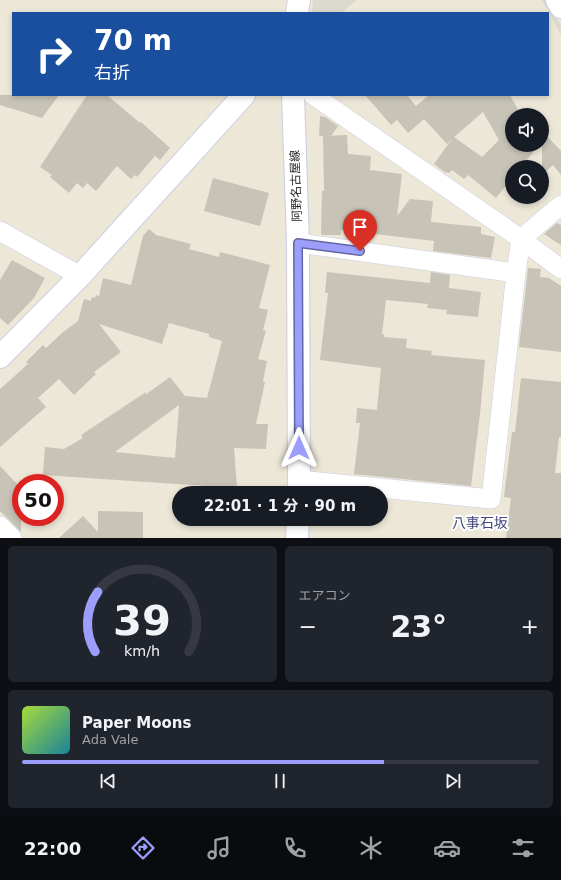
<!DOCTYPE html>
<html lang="ja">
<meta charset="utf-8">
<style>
body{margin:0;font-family:"DejaVu Sans","Noto Sans JP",sans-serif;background:#20242c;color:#f1f3f6;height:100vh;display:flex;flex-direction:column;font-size:15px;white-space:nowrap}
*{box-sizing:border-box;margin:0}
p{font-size:13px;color:#9ea1a6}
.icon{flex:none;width:22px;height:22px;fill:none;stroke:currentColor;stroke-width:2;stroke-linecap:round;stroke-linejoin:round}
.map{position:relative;height:538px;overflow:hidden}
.sheet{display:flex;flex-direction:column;gap:8px;padding:8px;background:#0d0f14;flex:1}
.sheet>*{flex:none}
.top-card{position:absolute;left:12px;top:12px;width:537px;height:84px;border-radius:0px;box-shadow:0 2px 6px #0003;background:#1a4fa0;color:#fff;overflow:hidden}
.controls{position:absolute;left:505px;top:108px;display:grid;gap:8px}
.controls a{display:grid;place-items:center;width:44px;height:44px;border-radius:50%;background:#171b24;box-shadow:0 2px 6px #0003;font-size:20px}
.speed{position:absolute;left:12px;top:474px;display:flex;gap:8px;font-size:20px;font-weight:700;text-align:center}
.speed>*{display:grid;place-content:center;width:52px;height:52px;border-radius:50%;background:#171b24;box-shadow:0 2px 6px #0003;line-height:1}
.speed .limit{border:6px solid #d22;background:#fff;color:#111}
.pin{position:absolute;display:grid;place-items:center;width:34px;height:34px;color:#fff;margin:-41px -17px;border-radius:50% 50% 50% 0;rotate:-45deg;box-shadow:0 0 4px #0007}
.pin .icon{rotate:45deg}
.me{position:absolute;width:44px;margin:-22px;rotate:0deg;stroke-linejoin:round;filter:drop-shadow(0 0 3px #0008)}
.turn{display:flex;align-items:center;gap:14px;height:84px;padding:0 16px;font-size:18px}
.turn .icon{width:52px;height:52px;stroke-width:2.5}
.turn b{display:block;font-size:28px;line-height:34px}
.big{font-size:30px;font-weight:700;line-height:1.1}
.sheet .widget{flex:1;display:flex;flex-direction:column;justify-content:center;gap:6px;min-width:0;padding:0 14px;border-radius:6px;background:#20242c}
.sheet .dial{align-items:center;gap:0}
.dial svg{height:104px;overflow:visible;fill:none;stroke:#363941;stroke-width:7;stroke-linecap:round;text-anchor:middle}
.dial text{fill:#f1f3f6;stroke:none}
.song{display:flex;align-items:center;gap:12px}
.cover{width:48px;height:48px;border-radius:6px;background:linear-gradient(135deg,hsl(80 70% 55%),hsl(190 70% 35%))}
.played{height:4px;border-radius:2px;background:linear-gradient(90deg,#9b9efa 70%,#363941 70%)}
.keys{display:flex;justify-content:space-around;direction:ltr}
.heat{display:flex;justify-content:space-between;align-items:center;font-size:22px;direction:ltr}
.sheet .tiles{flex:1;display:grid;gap:8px;grid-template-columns:1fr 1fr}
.widget:last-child{grid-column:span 2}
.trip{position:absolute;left:172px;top:486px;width:216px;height:40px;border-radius:20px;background:#171b24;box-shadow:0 2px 6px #0003;font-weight:700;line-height:40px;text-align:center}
.tabs{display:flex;height:64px;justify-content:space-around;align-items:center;background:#090b0e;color:#9ea1a6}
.tabs .icon{width:28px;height:28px}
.tabs .current{color:#9b9efa}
.tabs b{font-size:18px;color:#f1f3f6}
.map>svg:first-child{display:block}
</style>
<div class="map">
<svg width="561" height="538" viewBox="0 0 561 538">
<rect width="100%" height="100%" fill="#ece7d7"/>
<!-- plaza -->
<path fill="#dcd9ce" d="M313,0H357L341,13H312Z
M542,0H548L561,25V35Z"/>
<!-- building -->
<path fill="#c7c3b7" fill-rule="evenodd" d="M0,95H59L42,118L0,105Z
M87,95H107L140,123L141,122L170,148L160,160L155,156L137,177L135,175L131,179L117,166L96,191L87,183L83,188L77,183L69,193L50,177L52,175L40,167Z
M365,95H407L416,106L429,95H510L521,115H512V145H539L521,167H512V178L496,198L468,175L464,179L452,170L449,173L447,172L446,173L434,164L452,139L447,144L424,119L408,133L397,120L391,125ZM483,112L499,140L482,157L454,137Z
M320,116L325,117L338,126L331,136H319Z
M542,131L561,151V175L553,165L542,175Z
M347,135L348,154L371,156L370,170L402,174L397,216L410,199L433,201L431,222L481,227V234L495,237L491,258L433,251L434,241L341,230V235H321L322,191H324L323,136Z
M213,178L269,193L260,226L204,211Z
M557,223L561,225V245L544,234Z
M149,229L156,235L191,244L189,249L219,257L220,252L270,265L259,308L268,310L263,330L266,331L258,359L267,361L263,382H265L256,424H268L266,449L234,448L237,488L43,475L45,447L64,449L83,438L81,435L146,392L145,395L170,377L185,396L207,398L222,341L209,337V334L169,323L162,344L99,324L121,352L94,372L96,374L74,395L59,379L38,398L46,407L0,447V389L28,364L26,362L43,345L46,348L63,332L78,321L84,299L91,301L92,297L95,298L96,295L99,296L103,278L131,285L143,236ZM179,405L175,458L115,452Z
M12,260L45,278L34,298L8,325L0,318V280Z
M528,268L541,269L540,277L549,278L561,286V352L519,347Z
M327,272L430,283L431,272L450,275L449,288L481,292L478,317L446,314L447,310L427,308L428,304L386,300L382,334H384V337L407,339L406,348L432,351L431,355L485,360L480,414L471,486L354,474L360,423H356L357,408L377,410L381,368L320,360L328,293H325Z
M521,378L561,382V437H559L555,473H561V538H506L511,498L504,497L512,432H515Z
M0,466L21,488V532L0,511Z
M98,511L143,512V538H59L83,516L98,532Z"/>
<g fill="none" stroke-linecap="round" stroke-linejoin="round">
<defs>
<path id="street" d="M313,95L521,239L561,269
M0,231L80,276
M298,243L516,273
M299,480L491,499L516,273L521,239L561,205
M0,526L12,538"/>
<path id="secondary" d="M557,0L561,7
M297,13L299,0
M293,95L298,243L299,493
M0,357L80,276L244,95
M297,538L298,519"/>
</defs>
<!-- street casing -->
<use href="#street" stroke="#cccde3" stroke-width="20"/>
<!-- secondary casing -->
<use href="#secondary" stroke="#cccde3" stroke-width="24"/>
<!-- street -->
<use href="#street" stroke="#fff" stroke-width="19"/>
<!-- secondary -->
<use href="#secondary" stroke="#fff" stroke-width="22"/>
</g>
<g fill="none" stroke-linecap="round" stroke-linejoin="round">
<defs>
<path id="route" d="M299,448L298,243L360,251"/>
</defs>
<!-- route casing -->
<use href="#route" stroke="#6567a2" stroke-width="10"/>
<!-- route -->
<use href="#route" stroke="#9b9efa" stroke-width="7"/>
</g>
<g text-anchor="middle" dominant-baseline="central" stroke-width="4" stroke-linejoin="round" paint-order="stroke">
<!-- street labels -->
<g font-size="12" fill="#282828" stroke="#fff">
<text transform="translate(296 186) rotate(-92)">阿野名古屋線</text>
</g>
<!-- quarter labels -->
<g font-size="14" fill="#44457d" stroke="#fff">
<text x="480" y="523">八事石坂</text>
</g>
</g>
</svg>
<div class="controls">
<a><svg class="icon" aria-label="sound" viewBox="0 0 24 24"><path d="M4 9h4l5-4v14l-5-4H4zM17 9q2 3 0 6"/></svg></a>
<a><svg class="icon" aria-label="search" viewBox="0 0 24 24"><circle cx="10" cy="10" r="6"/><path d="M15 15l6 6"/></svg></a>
</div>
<div class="speed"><div class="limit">50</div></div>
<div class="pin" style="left:360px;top:251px;background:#d93025"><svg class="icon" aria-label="arrive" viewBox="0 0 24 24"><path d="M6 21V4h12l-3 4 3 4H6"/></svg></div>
<svg class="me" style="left:299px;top:448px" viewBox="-20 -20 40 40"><path d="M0-17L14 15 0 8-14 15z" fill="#9b9efa" stroke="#fff" stroke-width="4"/></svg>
<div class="trip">22:01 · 1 分 · 90 m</div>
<div class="top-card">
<div class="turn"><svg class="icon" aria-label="right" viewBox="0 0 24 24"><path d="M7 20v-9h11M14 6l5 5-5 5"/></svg><div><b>70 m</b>右折</div></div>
</div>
</div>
<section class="sheet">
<div class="tiles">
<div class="widget dial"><svg viewBox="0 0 100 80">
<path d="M14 69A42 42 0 1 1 86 69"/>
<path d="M14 69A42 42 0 0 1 16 23" stroke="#9b9efa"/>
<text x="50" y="56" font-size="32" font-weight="700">39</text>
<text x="50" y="72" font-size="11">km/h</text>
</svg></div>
<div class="widget"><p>エアコン</p>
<div class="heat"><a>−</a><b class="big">23°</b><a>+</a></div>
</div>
<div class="widget">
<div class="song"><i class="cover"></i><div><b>Paper Moons</b><p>Ada Vale</p></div></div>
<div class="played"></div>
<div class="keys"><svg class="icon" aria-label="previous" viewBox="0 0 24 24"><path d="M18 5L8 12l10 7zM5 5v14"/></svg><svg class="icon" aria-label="pause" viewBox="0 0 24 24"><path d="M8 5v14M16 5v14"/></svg><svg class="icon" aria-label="next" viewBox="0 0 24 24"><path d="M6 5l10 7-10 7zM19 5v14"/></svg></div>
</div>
</div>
</section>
<nav class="tabs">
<b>22:00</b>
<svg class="icon current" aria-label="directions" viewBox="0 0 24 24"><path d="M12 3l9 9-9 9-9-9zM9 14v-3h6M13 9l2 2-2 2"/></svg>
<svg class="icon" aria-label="music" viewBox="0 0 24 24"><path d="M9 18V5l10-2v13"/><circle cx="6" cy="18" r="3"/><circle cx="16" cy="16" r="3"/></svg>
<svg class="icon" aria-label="phone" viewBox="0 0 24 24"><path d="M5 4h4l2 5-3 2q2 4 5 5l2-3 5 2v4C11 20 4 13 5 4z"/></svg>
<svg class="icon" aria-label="climate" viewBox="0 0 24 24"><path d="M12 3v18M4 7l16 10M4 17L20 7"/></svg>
<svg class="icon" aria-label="car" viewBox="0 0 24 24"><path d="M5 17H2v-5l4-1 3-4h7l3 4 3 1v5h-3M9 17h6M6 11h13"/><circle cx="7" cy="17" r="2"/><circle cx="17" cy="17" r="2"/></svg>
<svg class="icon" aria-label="filters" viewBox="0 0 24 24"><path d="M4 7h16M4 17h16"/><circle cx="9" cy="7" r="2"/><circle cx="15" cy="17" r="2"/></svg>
</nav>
